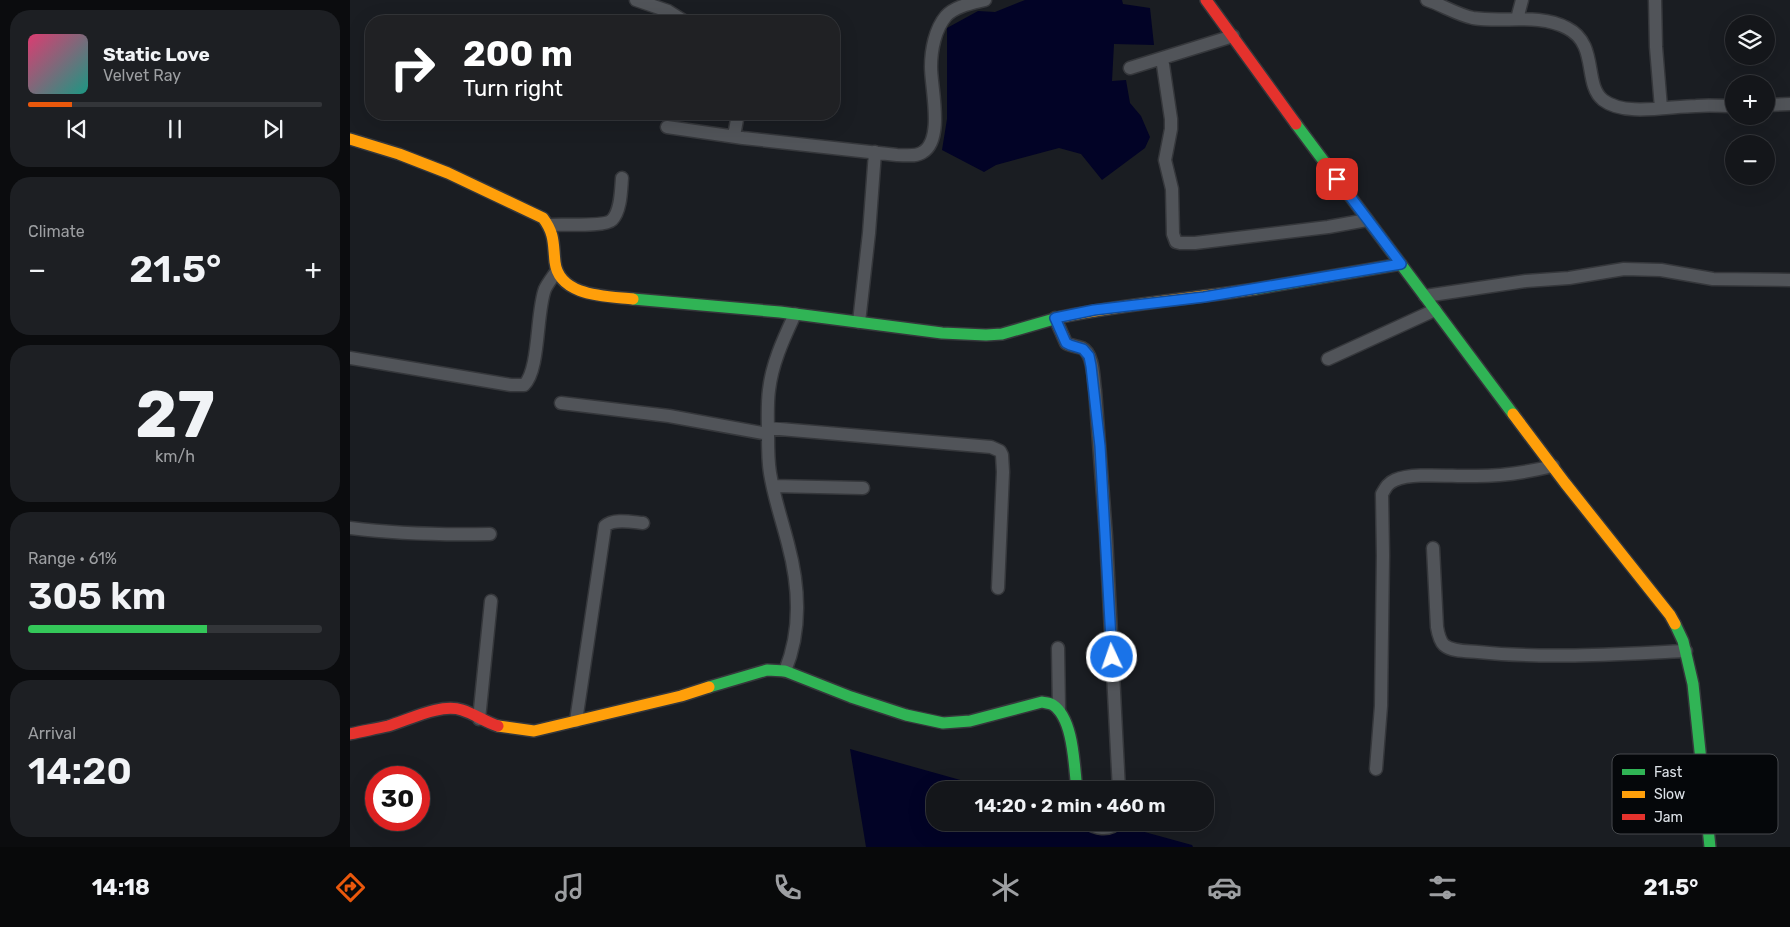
<!DOCTYPE html>
<meta charset="utf-8">
<style>
body{margin:0;font-family:Rubik,sans-serif;background:#1d1f23;color:#f1f3f6;height:100vh;display:flex;flex-direction:column;font-size:19px;white-space:nowrap}
*{box-sizing:border-box;margin:0}
p{font-size:16px;color:#9d9fa2}
.icon{flex:none;width:28px;height:28px;fill:none;stroke:currentColor;stroke-width:2;stroke-linecap:round;stroke-linejoin:round}
.map{position:relative;flex:1;overflow:hidden}
.drawer{display:flex;flex-direction:column;gap:10px;padding:10px;background:#0b0c0e;width:350px}
.drawer>*{flex:none}
.guide{position:absolute;left:15px;top:15px;width:475px;height:105px;border-radius:20px;box-shadow:0 5px 20px #0002,0 0 0 1px #333539;background:#202124;color:#fff;overflow:hidden}
.controls{position:absolute;left:1375px;top:15px;display:grid;gap:10px}
.controls a{display:grid;place-items:center;width:50px;height:50px;border-radius:50%;background:#14161a;box-shadow:0 5px 20px #0002,0 0 0 1px #333539;font-size:25px}
.speed{position:absolute;left:15px;top:766px;display:flex;gap:10px;font-size:25px;font-weight:700;text-align:center}
.speed>*{display:grid;place-content:center;width:65px;height:65px;border-radius:50%;background:#14161a;box-shadow:0 5px 20px #0002,0 0 0 1px #333539;line-height:1}
.speed .limit{border:8px solid #d22;background:#fff;color:#111}
.pin{position:absolute;display:grid;place-items:center;width:42px;height:42px;color:#fff;margin:-21px;border-radius:10px;box-shadow:0 2px 8px #0006}
.me{position:absolute;width:55px;margin:-28px;rotate:357deg;stroke-linejoin:round;filter:drop-shadow(0 0 4px #0008)}
.turn{display:flex;align-items:center;gap:18px;height:105px;padding:0 15px;font-size:22px}
.turn .icon{width:65px;height:65px;stroke-width:2.5}
.turn b{display:block;font-size:35px;line-height:42px}
.big{font-size:38px;font-weight:600;line-height:1.1}
.drawer .card{flex:1;display:flex;flex-direction:column;justify-content:center;gap:8px;min-width:0;padding:0 18px;border-radius:20px;background:#1d1f23}
.drawer .dial{align-items:center;gap:0}
.dial b{font-size:65px;line-height:1}
.song{display:flex;align-items:center;gap:15px}
.cover{width:60px;height:60px;border-radius:8px;background:linear-gradient(135deg,hsl(340 70% 55%),hsl(170 70% 35%))}
.played{height:5px;border-radius:2px;background:linear-gradient(90deg,#ea580c 15%,#333539 15%)}
.keys{display:flex;justify-content:space-around;direction:ltr}
.heat{display:flex;justify-content:space-between;align-items:center;font-size:28px;direction:ltr}
.charge{height:8px;border-radius:4px;background:linear-gradient(90deg,#34c759 61%,#333539 0)}
.trip{position:absolute;left:576px;top:781px;width:288px;height:50px;border-radius:20px;background:#14161a;box-shadow:0 5px 20px #0002,0 0 0 1px #333539;font-weight:600;line-height:50px;text-align:center}
.tab-bar{display:flex;height:80px;justify-content:space-around;align-items:center;background:#08090a;color:#9d9fa2}
.tab-bar .icon{width:35px;height:35px}
.tab-bar .current{color:#ea580c}
.tab-bar b{font-size:22px;color:#f1f3f6}
main{display:flex;flex:1;min-height:0}
.map>svg:first-child{display:block}
</style>
<main>
<section class="drawer">
<div class="card">
<div class="song"><i class="cover"></i><div><b>Static Love</b><p>Velvet Ray</p></div></div>
<div class="played"></div>
<div class="keys"><svg class="icon" aria-label="previous" viewBox="0 0 24 24"><path d="M18 5L8 12l10 7zM5 5v14"/></svg><svg class="icon" aria-label="pause" viewBox="0 0 24 24"><path d="M8 5v14M16 5v14"/></svg><svg class="icon" aria-label="next" viewBox="0 0 24 24"><path d="M6 5l10 7-10 7zM19 5v14"/></svg></div>
</div>
<div class="card"><p>Climate</p>
<div class="heat"><a>−</a><b class="big">21.5°</b><a>+</a></div>
</div>
<div class="card dial"><b>27</b><p>km/h</p></div>
<div class="card"><p>Range · 61%</p><b class="big">305 km</b><div class="charge"></div></div>
<div class="card"><p>Arrival</p><b class="big">14:20</b></div>
</section>
<div class="map">
<svg width="1440" height="847" viewBox="0 0 1440 847">
<rect width="100%" height="100%" fill="#1a1d22"/>
<!-- water -->
<path fill="#020326" d="M675,0H772L773,4L800,8L804,45L764,44L762,81L776,80L780,103L791,116L800,137L795,148L752,180L731,154L709,148L646,165L634,172L592,150L597,119V28L628,11L645,12Z
M500,749L646,790H585V822L762,823L842,845L843,847H516Z"/>
<g fill="none" stroke-linecap="round" stroke-linejoin="round">
<defs>
<path id="street" d="M286,0L318,11L334,21
M1077,0C1092,5 1108,15 1123,18C1154,23 1188,13 1217,28C1249,44 1233,84 1253,100C1275,117 1320,106 1346,106C1358,105 1371,106 1384,106
M1305,0L1306,47L1311,108
M1167,19L1172,0
M812,58L821,119V129L815,160L822,189L823,234L826,242L830,243H845L978,227L1017,220
M780,68L883,36
M1416,105L1440,104
M317,127L393,138L547,155C556,155 566,157 573,152C594,139 581,88 581,67C581,50 585,29 596,16C605,6 623,3 635,0
M384,136L388,114
M200,225C213,224 255,227 262,220C271,211 271,190 272,178
M1075,296L1176,281L1219,278L1274,269L1311,270L1363,279L1440,280
M705,318L716,343C721,346 726,346 732,348C744,354 743,378 745,390L756,536L769,790
M509,322L519,233L525,152
M0,358L161,385H174C190,370 186,312 195,289C198,283 202,278 206,272
M978,359L1085,310
M211,403L319,416L418,434
M418,428L641,447L650,451L652,455L653,472L648,588
M423,486L513,488
M0,528C47,534 93,535 140,534
M1083,548L1087,627C1088,633 1090,641 1094,645C1102,652 1118,651 1128,652C1197,659 1266,654 1336,651
M708,648L709,710
M435,671C452,630 449,585 438,544C432,520 424,498 420,473C418,461 418,448 418,435C418,420 417,405 419,390C422,363 434,338 445,314
M129,719L141,601
M226,721L255,526C263,518 282,522 293,523
M1026,769L1031,706L1033,555L1032,494C1036,487 1038,483 1045,480C1063,472 1105,477 1126,476C1152,476 1178,472 1203,466
M736,822C745,828 759,832 767,822"/>
<path id="fast" d="M946,124L1163,414
M905,289L1051,264
M283,299L430,312L592,333L636,335L652,334L711,317
M1325,624L1333,641L1343,684L1360,847
M359,687L417,670L435,671L501,697L556,715L593,723L620,721L692,702C696,703 700,703 703,705C724,719 724,767 727,790"/>
<path id="slow" d="M0,139L49,154L98,173L193,218C205,234 203,244 205,262C209,297 257,296 283,299
M711,317C775,304 840,299 905,289
M1163,414L1215,483L1320,615L1325,624
M148,726L184,731L331,696L359,687"/>
<path id="jam" d="M856,0L946,124
M0,734C13,731 25,729 38,726C59,720 90,703 112,710C125,714 135,722 148,726"/>
</defs>
<!-- street casing -->
<use href="#street" stroke="#35373b" stroke-width="15"/>
<!-- fast casing -->
<use href="#fast" stroke="#35373b" stroke-width="14"/>
<!-- slow casing -->
<use href="#slow" stroke="#35373b" stroke-width="14"/>
<!-- jam casing -->
<use href="#jam" stroke="#35373b" stroke-width="14"/>
<!-- street -->
<use href="#street" stroke="#515459" stroke-width="12"/>
<!-- fast -->
<use href="#fast" stroke="#30b455" stroke-width="11"/>
<!-- slow -->
<use href="#slow" stroke="#ff9f0a" stroke-width="11"/>
<!-- jam -->
<use href="#jam" stroke="#e5322d" stroke-width="11"/>
</g>
<g fill="none" stroke-linecap="round" stroke-linejoin="round">
<defs>
<path id="route" d="M762,657L750,446L741,366L739,356L733,349L720,345L716,343L705,318L744,310L854,297L1051,264L987,179"/>
</defs>
<!-- route casing -->
<use href="#route" stroke="#114b97" stroke-width="12"/>
<!-- route -->
<use href="#route" stroke="#1a73e8" stroke-width="9"/>
</g>
<!-- legend -->
<rect x="1262" y="754" width="166" height="80" rx="8" fill="#05070a" stroke="#46494d" stroke-width="1"/>
<rect x="1272" y="769" width="23" height="6" fill="#30b455"/>
<rect x="1272" y="791" width="23" height="7" fill="#ff9f0a"/>
<rect x="1272" y="814" width="23" height="6" fill="#e5322d"/>
<g font-size="14" fill="#dde2e8">
<text x="1304" y="777">Fast</text>
<text x="1304" y="799">Slow</text>
<text x="1304" y="822">Jam</text>
</g>
</svg>
<div class="controls">
<a><svg class="icon" aria-label="layers" viewBox="0 0 24 24"><path d="M12 4l9 5-9 5-9-5zM3 14l9 5 9-5"/></svg></a>
<a>+</a>
<a>−</a>
</div>
<div class="speed"><div class="limit">30</div></div>
<div class="pin" style="left:987px;top:179px;background:#d93025"><svg class="icon" aria-label="arrive" viewBox="0 0 24 24"><path d="M6 21V4h12l-3 4 3 4H6"/></svg></div>
<svg class="me" style="left:762px;top:657px" viewBox="-20 -20 40 40"><circle r="17" fill="#1a73e8" stroke="#fff" stroke-width="3"/><path d="M0-11L8 9 0 5-8 9z" fill="#fff"/></svg>
<div class="trip">14:20 · 2 min · 460 m</div>
<div class="guide">
<div class="turn"><svg class="icon" aria-label="right" viewBox="0 0 24 24"><path d="M7 20v-9h11M14 6l5 5-5 5"/></svg><div><b>200 m</b>Turn right</div></div>
</div>
</div>
</main>
<nav class="tab-bar">
<b>14:18</b>
<svg class="icon current" aria-label="directions" viewBox="0 0 24 24"><path d="M12 3l9 9-9 9-9-9zM9 14v-3h6M13 9l2 2-2 2"/></svg>
<svg class="icon" aria-label="music" viewBox="0 0 24 24"><path d="M9 18V5l10-2v13"/><circle cx="6" cy="18" r="3"/><circle cx="16" cy="16" r="3"/></svg>
<svg class="icon" aria-label="phone" viewBox="0 0 24 24"><path d="M5 4h4l2 5-3 2q2 4 5 5l2-3 5 2v4C11 20 4 13 5 4z"/></svg>
<svg class="icon" aria-label="climate" viewBox="0 0 24 24"><path d="M12 3v18M4 7l16 10M4 17L20 7"/></svg>
<svg class="icon" aria-label="car" viewBox="0 0 24 24"><path d="M5 17H2v-5l4-1 3-4h7l3 4 3 1v5h-3M9 17h6M6 11h13"/><circle cx="7" cy="17" r="2"/><circle cx="17" cy="17" r="2"/></svg>
<svg class="icon" aria-label="filters" viewBox="0 0 24 24"><path d="M4 7h16M4 17h16"/><circle cx="9" cy="7" r="2"/><circle cx="15" cy="17" r="2"/></svg>
<b>21.5°</b>
</nav>
